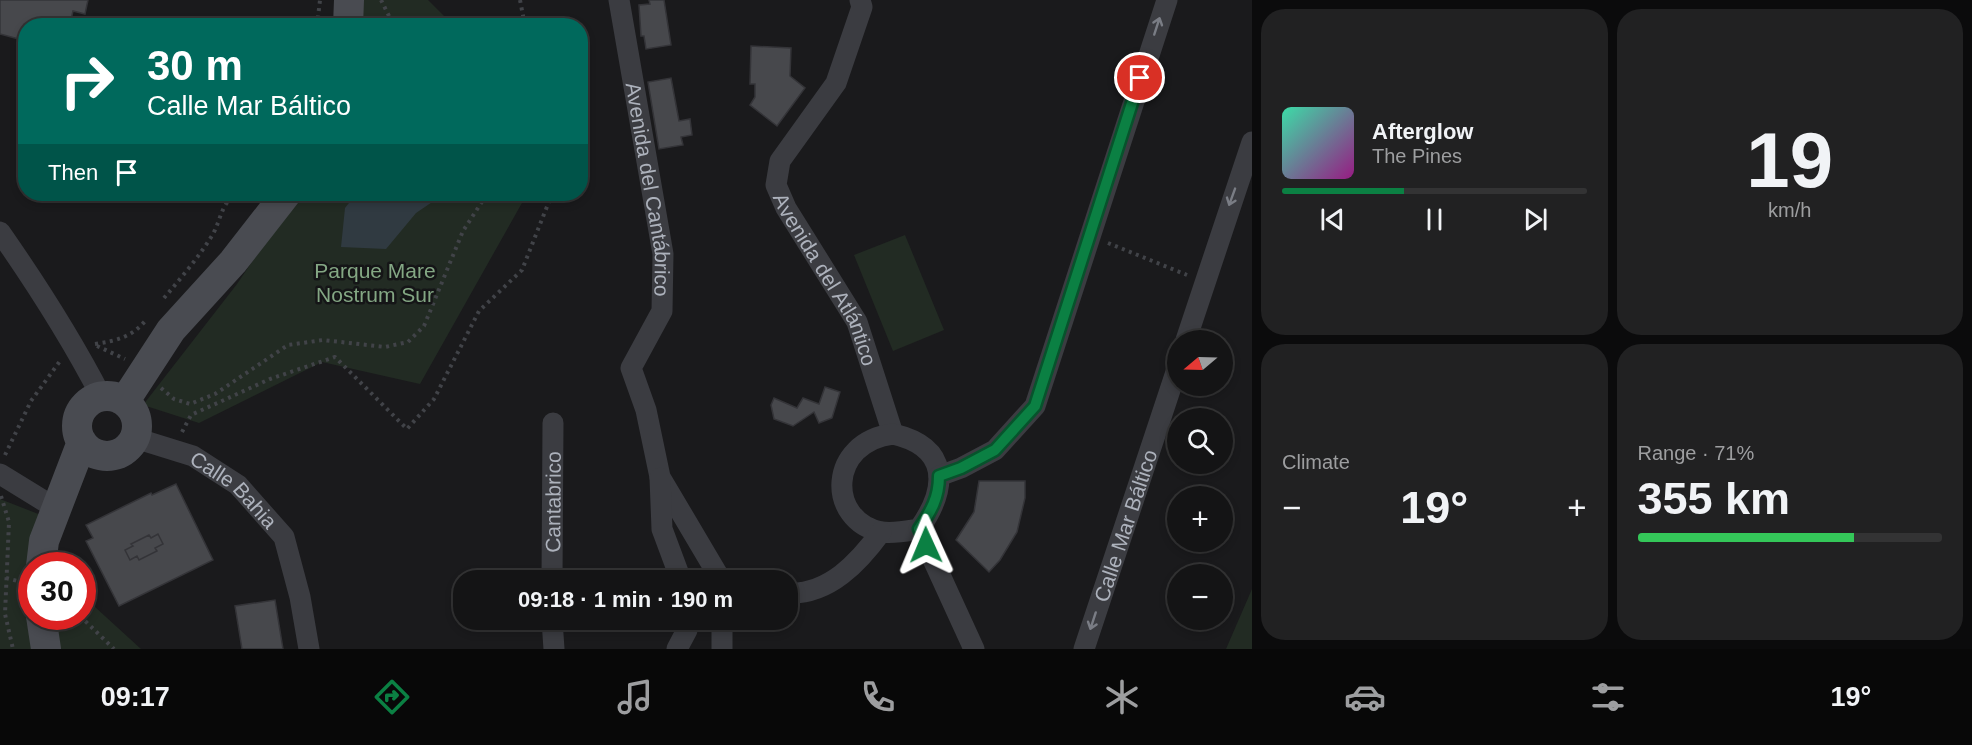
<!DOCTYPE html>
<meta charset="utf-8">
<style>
body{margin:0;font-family:Arial,sans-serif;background:#212122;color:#f1f3f6;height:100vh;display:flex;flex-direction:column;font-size:22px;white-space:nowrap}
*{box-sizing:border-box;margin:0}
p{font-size:20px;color:#9d9ea0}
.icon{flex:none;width:33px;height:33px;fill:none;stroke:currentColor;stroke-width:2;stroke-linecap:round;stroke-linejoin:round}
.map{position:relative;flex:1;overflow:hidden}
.details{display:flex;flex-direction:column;gap:9px;padding:9px;background:#0b0b0c;width:720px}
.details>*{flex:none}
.guide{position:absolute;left:18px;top:18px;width:570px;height:183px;border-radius:24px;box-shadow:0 3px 9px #0003,0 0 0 2px #333334;background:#00695c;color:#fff;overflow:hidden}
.needle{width:39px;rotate:251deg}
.fabs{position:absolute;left:1167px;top:330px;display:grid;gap:12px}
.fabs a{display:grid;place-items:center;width:66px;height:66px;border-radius:50%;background:#141415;box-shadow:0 3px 9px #0003,0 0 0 2px #333334;font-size:30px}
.speed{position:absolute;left:18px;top:552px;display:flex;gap:12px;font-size:30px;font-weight:700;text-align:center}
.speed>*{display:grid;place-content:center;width:78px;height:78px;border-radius:50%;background:#141415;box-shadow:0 3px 9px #0003,0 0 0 2px #333334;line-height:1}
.speed .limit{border:9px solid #d22;background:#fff;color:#111}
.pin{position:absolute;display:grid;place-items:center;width:51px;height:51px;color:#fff;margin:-26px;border:3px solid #fff;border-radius:50%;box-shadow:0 2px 6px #0007}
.me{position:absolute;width:66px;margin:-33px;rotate:359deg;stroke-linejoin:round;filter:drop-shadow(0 0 4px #0008)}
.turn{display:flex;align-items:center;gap:21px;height:126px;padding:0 30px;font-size:27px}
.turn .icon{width:78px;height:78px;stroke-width:2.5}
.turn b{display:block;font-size:42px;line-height:51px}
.then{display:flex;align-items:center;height:57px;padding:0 30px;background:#0003;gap:12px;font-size:22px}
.big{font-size:45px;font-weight:700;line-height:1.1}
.details .widget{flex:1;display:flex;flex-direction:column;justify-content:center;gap:9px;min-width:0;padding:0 21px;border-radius:24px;background:#212122}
.details .dial{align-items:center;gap:0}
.dial b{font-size:78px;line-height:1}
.song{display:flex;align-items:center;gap:18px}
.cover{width:72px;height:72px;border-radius:9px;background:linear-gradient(135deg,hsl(160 70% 55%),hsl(310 70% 35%))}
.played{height:6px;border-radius:3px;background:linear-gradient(90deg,#0b8043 40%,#333334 40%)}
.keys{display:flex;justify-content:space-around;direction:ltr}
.heat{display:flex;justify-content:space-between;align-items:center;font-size:33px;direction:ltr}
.charge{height:9px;border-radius:4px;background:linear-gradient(90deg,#34c759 71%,#333334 0)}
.details .tiles{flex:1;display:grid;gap:9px;grid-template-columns:repeat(2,1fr)}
.trip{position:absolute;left:453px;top:570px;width:345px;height:60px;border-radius:24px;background:#141415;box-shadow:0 3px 9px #0003,0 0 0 2px #333334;font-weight:700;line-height:60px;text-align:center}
.menu{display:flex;height:96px;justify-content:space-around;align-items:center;background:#080808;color:#9d9ea0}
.menu .icon{width:42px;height:42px}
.menu .current{color:#0b8043}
.menu b{font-size:27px;color:#f1f3f6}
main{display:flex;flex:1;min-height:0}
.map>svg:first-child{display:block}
</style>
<main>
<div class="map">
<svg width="1252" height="649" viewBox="0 0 1252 649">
<rect width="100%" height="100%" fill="#1a1a1c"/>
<!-- green -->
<path fill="#222b23" d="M362,0H428L453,25L361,26Z
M298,194H527L420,384L322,362L199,423L143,405L237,284Z
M905,235L944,330L893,351L854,255Z
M0,499L46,517C30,572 25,593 40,649H0Z
M1252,589V649H1226Z
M83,596L141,649H55V617L82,616Z"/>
<!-- water -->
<path fill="#303a41" d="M356,194H444L416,213L386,249L341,247L345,208Z"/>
<!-- building -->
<path fill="#47484c" stroke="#343438" stroke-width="1.5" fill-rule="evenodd" d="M0,0H88L85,14L73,11L70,24L76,26H26V41L0,34Z
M649,0H664L671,45L646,49L644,36H641L639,5L650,4Z
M751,46L791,48L790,76L805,88L777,126L750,105L755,97V84H750Z
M671,78L679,121L690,119L692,135L681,137L683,145L659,149L648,82Z
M825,387L840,392L832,418L819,423L814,412L793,426L774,419L771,405L774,398L797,408L803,398L819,404Z
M979,481H1025V498L1017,532L1000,560L989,572L956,540L974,512Z
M176,484L213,560L119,606L86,541L93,538L86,525L151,493L152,495ZM158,534L163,544L155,548L157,551L139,560L137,556L130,560L125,550L133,546L131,544L149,535L151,538Z
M158,534L163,544L155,548L157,551L139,560L137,556L130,560L125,550L133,546L131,544L149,535L151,538Z
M275,600L283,649H242L235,606Z"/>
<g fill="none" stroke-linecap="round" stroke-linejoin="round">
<!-- path -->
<path stroke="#414348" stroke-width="4" stroke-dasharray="3 4.5" stroke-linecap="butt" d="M381,0L394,26
M520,0L525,26
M317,26L320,0
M1108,243L1187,275
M164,298C181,278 199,257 213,234C221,219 221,205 235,194
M95,344C116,341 132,337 146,320
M97,346L125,359
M161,388L174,399L190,404L215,394L288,345L323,340L385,347L408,342L424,326L463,231L487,194
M182,432L191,415L270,379L335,357L407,429L434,399L479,311L522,270L552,194
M5,455L31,401L60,361
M1,496L9,522L5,614L13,649
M6,578L25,583
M80,616L114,649"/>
<!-- street -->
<g stroke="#3b3c41" stroke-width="21">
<path id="s1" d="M619,0L663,254L662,311L631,368L646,410L660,477L721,580"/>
<path id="s2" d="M860,0L862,7L836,83L780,161L776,185L786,208L857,322L893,434"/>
<path d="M0,232C37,285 71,338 101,396"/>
<path d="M1186,340L1252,142"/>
<path d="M893,434C950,447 948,488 919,529C907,531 894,534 881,532C826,520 828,442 893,434Z"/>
<path id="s3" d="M135,438L193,456L238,485L284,537L300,597L309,649"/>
<path d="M0,474L57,509"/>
<path d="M939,476L961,468L995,450L1035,406L1167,0"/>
<path d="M660,478L662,529L681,580"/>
<path d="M919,529L974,649"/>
<path id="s4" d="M552,580L553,423"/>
<path d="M788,593C829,595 859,562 881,532"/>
<path d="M552,620L554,649"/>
<path d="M722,620V649"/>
<path d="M677,649L687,630L688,620"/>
<path id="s5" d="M1084,649L1178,366"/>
</g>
<!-- secondary -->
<path stroke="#494b51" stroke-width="30" d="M348,26L349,0
M77 426a30 30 0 1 1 60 0a30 30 0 1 1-60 0Z
M120,399L128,396L171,330L233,262L286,194
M41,566L44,541L82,442
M41,616L46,649"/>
</g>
<!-- one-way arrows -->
<defs><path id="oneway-shaft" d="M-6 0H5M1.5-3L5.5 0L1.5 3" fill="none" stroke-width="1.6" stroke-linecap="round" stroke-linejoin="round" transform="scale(1.5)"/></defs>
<g stroke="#7a7d85">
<use href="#oneway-shaft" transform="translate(1157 26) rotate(-72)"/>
<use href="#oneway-shaft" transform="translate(1232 197) rotate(110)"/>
<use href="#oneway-shaft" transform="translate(1093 621) rotate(108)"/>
</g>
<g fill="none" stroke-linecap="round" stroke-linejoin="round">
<defs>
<path id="route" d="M926,545L919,529C931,511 939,498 939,476L961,468L995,450L1035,406L1140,78"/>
</defs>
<!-- route casing -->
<use href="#route" stroke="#07532c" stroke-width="15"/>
<!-- route -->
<use href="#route" stroke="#0b8043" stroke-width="10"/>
</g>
<g text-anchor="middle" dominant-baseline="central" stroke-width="5" stroke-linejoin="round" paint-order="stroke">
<!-- street labels -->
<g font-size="21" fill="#adb2bc" stroke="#151517">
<text stroke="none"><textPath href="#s1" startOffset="192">Avenida del Cantábrico</textPath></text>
<text stroke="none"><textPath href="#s2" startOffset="315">Avenida del Atlántico</textPath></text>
<text stroke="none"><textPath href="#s3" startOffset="114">Calle Bahia</textPath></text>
<text stroke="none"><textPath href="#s4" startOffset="78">Cantabrico</textPath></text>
<text stroke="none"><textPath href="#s5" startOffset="130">Calle Mar Báltico</textPath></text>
</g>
<!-- park labels -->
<g font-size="21" fill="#84a784" stroke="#151517">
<text x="375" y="270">Parque Mare<tspan x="375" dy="24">Nostrum Sur</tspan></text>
</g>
</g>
</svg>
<div class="fabs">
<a><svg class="needle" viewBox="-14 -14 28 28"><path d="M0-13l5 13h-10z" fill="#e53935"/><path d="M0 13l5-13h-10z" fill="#9d9ea0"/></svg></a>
<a><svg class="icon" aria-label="search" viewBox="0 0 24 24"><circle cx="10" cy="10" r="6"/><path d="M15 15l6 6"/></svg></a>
<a>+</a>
<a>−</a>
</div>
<div class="speed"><div class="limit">30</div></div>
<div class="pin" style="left:1140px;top:78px;background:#d93025"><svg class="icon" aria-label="arrive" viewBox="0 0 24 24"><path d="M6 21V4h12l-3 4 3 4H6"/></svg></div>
<svg class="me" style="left:926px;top:545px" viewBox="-20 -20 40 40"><path d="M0-17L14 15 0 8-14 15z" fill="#0b8043" stroke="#fff" stroke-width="4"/></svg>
<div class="trip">09:18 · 1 min · 190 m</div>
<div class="guide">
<div class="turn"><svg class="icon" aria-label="right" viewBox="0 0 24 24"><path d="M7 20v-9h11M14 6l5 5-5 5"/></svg><div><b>30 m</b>Calle Mar Báltico</div></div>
<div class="then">Then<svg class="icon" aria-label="arrive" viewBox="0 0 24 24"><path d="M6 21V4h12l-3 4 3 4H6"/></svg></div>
</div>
</div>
<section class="details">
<div class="tiles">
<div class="widget">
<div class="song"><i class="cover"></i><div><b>Afterglow</b><p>The Pines</p></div></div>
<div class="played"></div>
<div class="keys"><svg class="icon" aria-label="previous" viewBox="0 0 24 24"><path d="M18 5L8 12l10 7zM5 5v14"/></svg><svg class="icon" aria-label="pause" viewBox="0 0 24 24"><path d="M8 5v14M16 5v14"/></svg><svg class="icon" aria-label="next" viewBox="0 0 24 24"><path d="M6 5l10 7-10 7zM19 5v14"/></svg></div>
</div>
<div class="widget dial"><b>19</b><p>km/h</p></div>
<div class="widget"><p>Climate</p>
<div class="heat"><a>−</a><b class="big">19°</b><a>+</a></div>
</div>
<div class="widget"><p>Range · 71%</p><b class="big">355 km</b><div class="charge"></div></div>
</div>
</section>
</main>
<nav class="menu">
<b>09:17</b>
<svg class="icon current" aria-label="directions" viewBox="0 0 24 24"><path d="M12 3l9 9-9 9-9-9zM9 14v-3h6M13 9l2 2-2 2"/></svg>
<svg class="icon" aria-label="music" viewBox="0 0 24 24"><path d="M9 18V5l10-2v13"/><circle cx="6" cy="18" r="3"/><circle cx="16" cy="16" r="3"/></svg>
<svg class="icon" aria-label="phone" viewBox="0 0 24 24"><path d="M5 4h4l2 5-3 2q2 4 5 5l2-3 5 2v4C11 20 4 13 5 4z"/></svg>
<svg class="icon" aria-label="climate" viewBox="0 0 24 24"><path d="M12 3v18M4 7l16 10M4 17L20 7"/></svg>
<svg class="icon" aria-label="car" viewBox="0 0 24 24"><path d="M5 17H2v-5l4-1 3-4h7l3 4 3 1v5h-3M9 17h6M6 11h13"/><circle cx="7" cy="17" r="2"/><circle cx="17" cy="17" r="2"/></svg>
<svg class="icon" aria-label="filters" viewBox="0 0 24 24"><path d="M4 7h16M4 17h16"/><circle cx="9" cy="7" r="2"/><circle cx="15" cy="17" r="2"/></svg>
<b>19°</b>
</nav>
